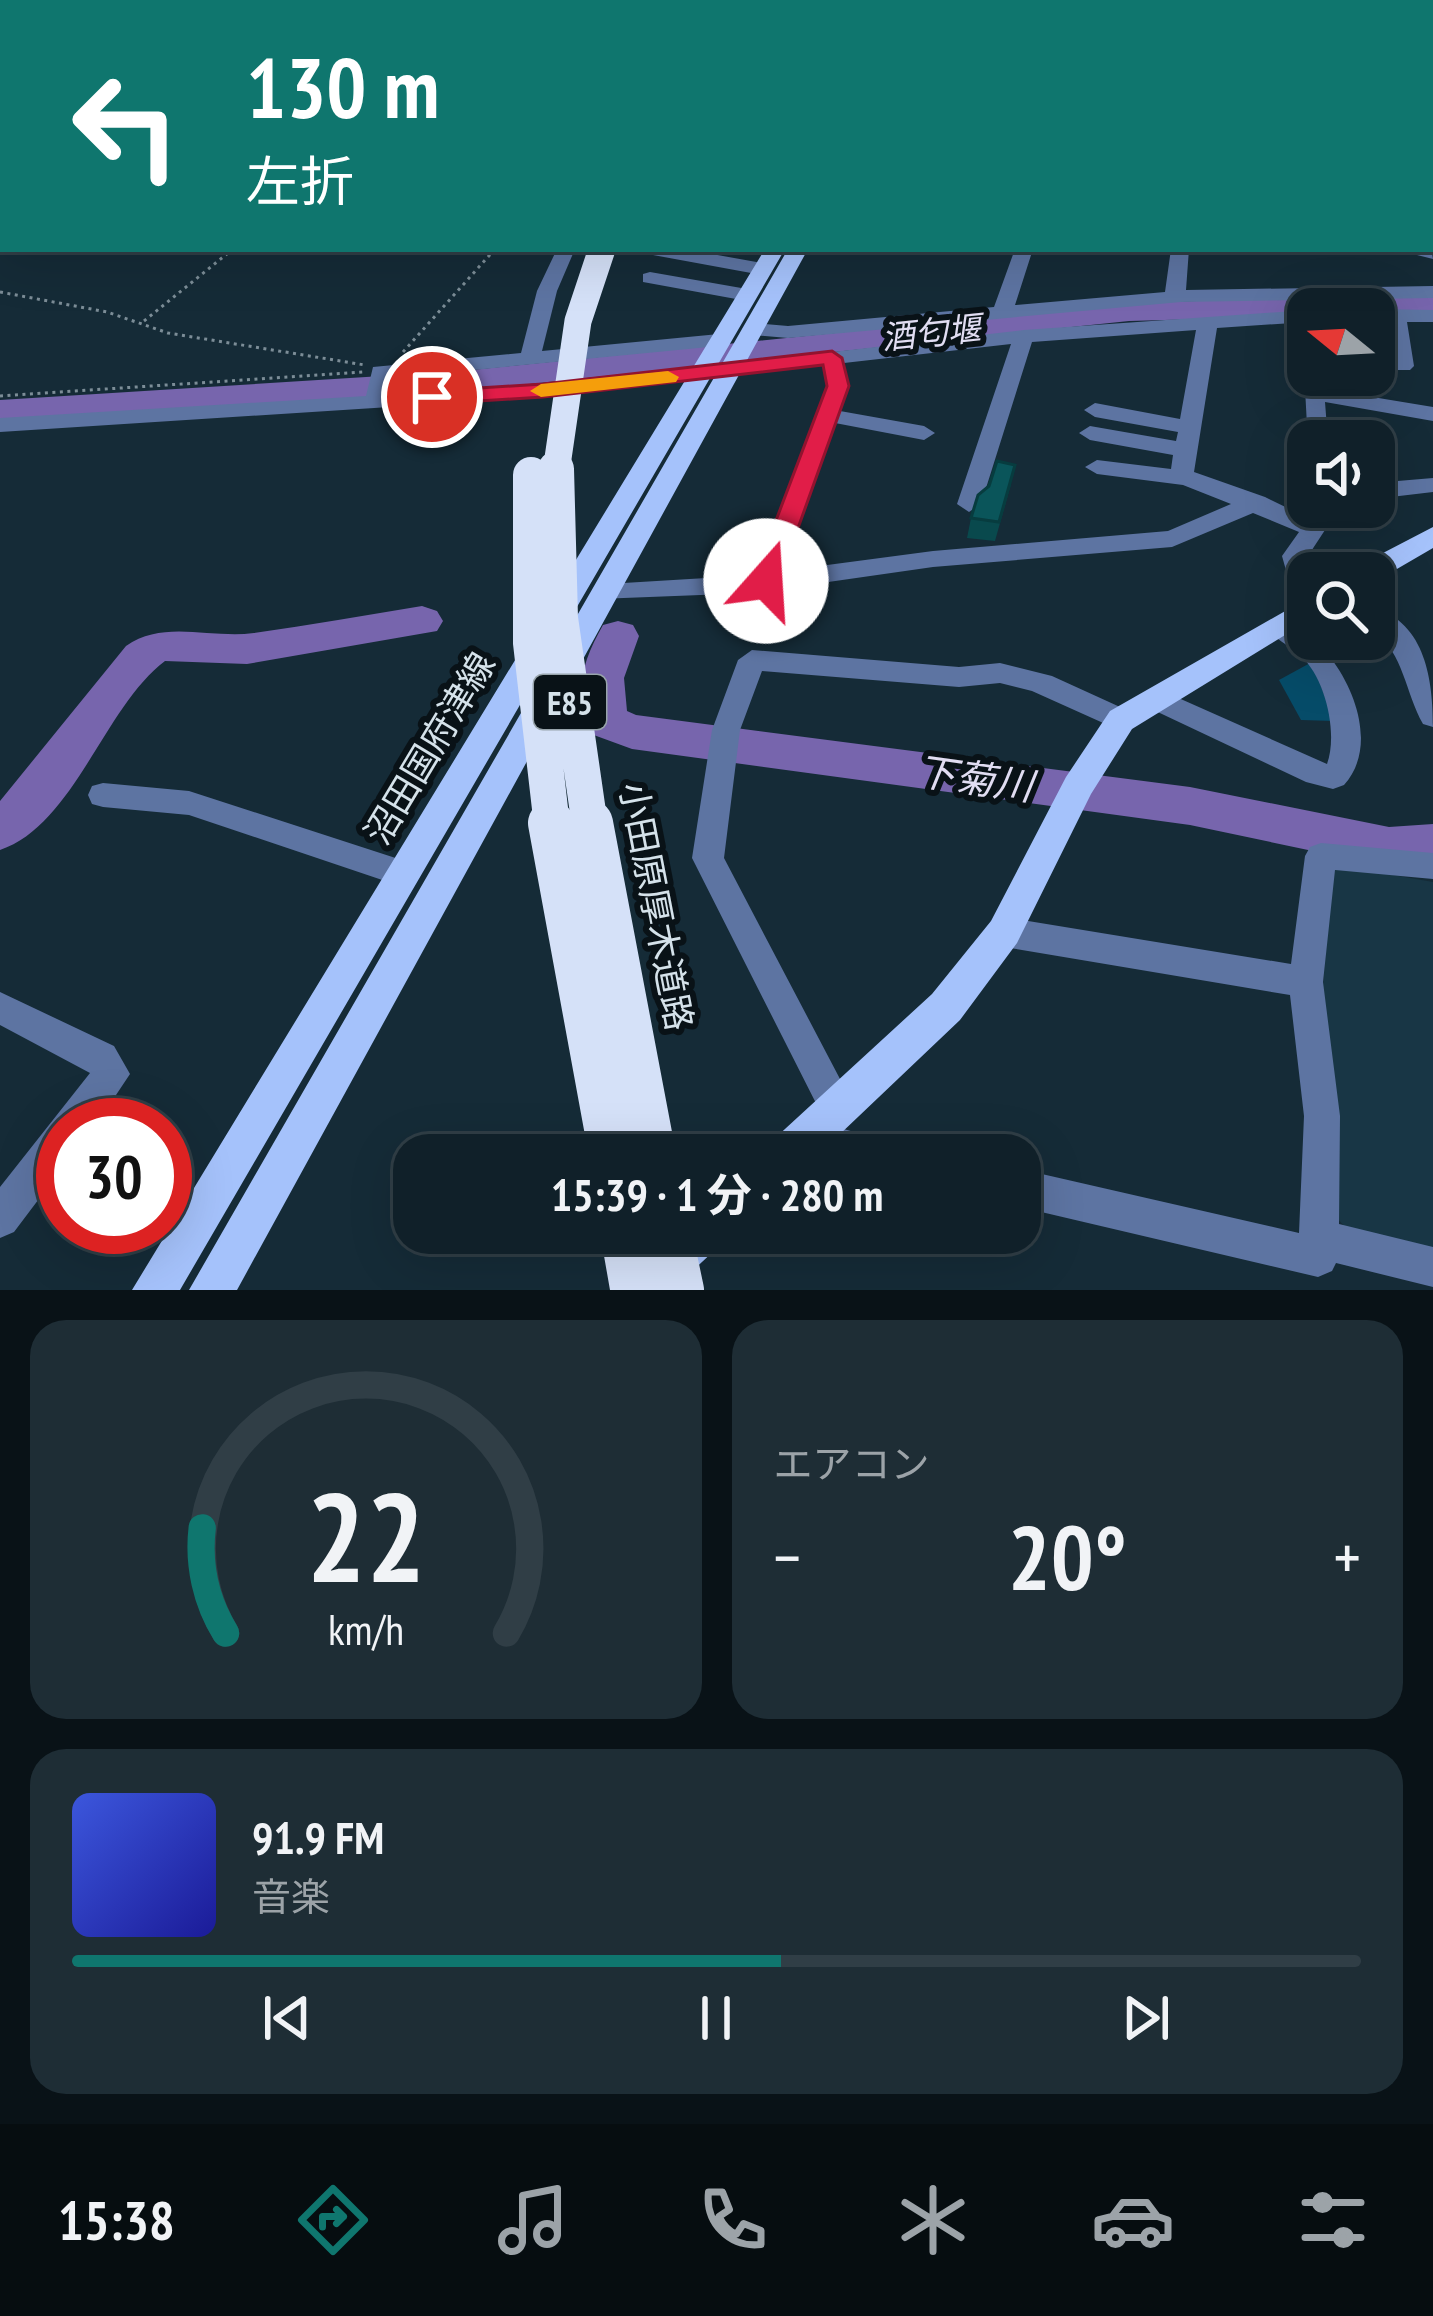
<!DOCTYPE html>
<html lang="ja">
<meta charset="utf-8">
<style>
body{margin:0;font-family:"PT Sans Narrow","Noto Sans JP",sans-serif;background:#1e2d35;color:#f1f3f6;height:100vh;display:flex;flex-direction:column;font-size:45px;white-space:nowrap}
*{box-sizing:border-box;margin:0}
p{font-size:39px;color:#9ca3a8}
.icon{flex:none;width:66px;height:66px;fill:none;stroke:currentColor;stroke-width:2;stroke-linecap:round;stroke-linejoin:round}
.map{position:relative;height:1290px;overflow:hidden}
.side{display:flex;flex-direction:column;gap:30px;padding:30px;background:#091217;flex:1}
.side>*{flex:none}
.hud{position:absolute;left:0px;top:0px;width:1434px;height:252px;box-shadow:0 12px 48px #0002,0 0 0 3px #303e46;background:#0f766e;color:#fff;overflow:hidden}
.needle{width:78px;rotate:288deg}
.tools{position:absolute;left:1287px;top:288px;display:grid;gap:24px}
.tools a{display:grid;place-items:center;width:108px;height:108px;border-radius:24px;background:#102029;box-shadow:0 12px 48px #0002,0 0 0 3px #303e46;font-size:60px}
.speed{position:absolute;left:36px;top:1098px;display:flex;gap:24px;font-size:60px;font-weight:700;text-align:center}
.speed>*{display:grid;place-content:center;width:156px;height:156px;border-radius:50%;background:#102029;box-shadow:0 12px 48px #0002,0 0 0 3px #303e46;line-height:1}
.speed .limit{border:18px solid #d22;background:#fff;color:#111}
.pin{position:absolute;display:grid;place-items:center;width:102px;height:102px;color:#fff;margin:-51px;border:6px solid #fff;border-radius:50%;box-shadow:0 3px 12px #0007}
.me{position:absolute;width:132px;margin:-66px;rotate:19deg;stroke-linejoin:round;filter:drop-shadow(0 0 9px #0008)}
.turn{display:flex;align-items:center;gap:42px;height:252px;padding:0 48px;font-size:54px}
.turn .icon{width:156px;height:156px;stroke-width:2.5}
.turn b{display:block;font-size:84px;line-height:102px}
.big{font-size:90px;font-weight:700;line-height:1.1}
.side .widget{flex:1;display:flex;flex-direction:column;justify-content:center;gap:18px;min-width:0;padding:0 42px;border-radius:36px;background:#1e2d35}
.side .dial{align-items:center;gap:0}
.dial svg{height:312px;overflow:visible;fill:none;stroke:#303e46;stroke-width:7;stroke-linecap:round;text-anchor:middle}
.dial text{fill:#f1f3f6;stroke:none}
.song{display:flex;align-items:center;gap:36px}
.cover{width:144px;height:144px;border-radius:18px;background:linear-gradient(135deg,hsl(230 70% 55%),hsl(240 70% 35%))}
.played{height:12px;border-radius:6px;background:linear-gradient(90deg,#0f766e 55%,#303e46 55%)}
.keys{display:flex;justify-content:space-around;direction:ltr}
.heat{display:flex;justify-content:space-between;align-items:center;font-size:66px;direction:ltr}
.side .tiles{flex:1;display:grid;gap:30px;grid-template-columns:1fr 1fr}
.widget:last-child{grid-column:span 2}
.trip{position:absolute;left:393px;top:1134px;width:648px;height:120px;border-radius:36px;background:#102029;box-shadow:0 12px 48px #0002,0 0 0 3px #303e46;font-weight:700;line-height:120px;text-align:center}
.menu{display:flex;height:192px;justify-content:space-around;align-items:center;background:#060d10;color:#9ca3a8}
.menu .icon{width:84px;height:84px}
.menu .on{color:#0f766e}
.menu b{font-size:54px;color:#f1f3f6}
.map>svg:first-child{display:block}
</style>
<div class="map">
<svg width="1433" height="1290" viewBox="0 0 1433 1290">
<rect width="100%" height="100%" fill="#152b37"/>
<!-- built -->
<path fill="#183645" d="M1341,866L1433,882V1255L1353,1236L1338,1219L1322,997L1333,870Z"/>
<!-- green -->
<path fill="#064c69" d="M1312,662L1334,721L1301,720L1279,680Z"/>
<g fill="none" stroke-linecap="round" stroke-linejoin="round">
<!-- stream -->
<path stroke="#7765ad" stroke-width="4.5" d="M272,3L280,0"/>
<!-- river -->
<path fill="#7765ad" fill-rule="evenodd" d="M0,49H3V63H0Z
M1433,294V312L1308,309V316L1129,321L462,391L0,420V400L462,371L1129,303Z
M422,606L437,611L443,621L437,631L247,664L165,661C104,707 74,825 0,850V801L126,646C164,619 210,639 254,633C310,625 366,615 422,606Z
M618,621L633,625L639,636L624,678L627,711L636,715L1190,787L1389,827L1433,824V864L1389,867L1190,825L632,749L591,734C571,696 583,660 603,625Z"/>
<!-- path -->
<path stroke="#7c8d97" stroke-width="3" stroke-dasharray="3 4.5" stroke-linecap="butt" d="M338,0L350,3
M269,3L276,0
M300,3L318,0
M348,3L366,0
M0,292L107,312L168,333L365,365
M144,321L233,249
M403,352L495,249
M0,396L363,372"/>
<!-- minor -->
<path fill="#5d74a2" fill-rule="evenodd" d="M749,0H763L747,3Z
M876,0H912L915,3H879Z
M1228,0H1242L1243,3H1229Z
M1331,0H1345L1346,3H1332Z
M1431,58H1433V67H1431Z
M1431,141H1433V151H1431Z
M1431,247L1433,259L1393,249H1431Z
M557,249H575L557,291L542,351L719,334L729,340L719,346L391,378L388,394L543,385L1024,330L1308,310V322L1217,328L1194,472L1265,497L1308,518L1316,507H1340L1308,556L1310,570L1315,573H1308V589L1289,581L1282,556L1299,532L1253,513L1172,547L933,567L752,593L598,599L594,593L607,584L756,575L827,386L823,365L543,397L0,432V418L366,396L373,367L521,353L537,291ZM1196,330L1180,419L1095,403L1084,410L1095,417L1178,432L1176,441L1090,426L1079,433L1090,440L1173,455L1171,469L1097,460L1085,467L1097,474L1183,485L1231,504L1168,531L933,551L782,571L835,423L924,440L935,433L924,426L840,411L849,386L844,363L1011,344L957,504L969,512L981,504L1032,342Z
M644,249H684L762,263L772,269L762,275L653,255Z
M1015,249H1033L1015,305L1165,292L1171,249H1189L1186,290L1433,286V298L1181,302L788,338L753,335L743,329L753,323L788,326L994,307Z
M650,272L747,289L757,295L747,301L643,282V274Z
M1374,309L1433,310V322H1407L1414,366L1410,370H1396L1392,366L1387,321H1374Z
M1304,370L1308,375H1323L1324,389L1433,407V421L1325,402L1328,441H1308V444Z
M1433,478V492L1374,499V483Z
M1374,608C1426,623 1433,681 1433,727L1423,724C1405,692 1404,654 1374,631Z
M1278,617C1331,632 1391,733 1344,785L1333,789L1306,782L1145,706L1141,699L1145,692H1165L1327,764C1338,734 1326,679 1301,656C1289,645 1274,639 1265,626Z
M752,650L959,667L1000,663L1052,676L1131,712L1135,720L1131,728L1121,731L1032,691L1000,683L959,687L762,671L740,730L724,858L850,1098L855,1111L850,1124L840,1128L890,1142L896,1155L793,1152L787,1139L793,1126L806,1120L827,1125L692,858L712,730L738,660Z
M103,783L189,791L414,864L419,874L414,884L403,887L189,815L103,807L92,804L88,795L92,786Z
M1321,843L1433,853V879L1335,870L1323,982L1340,1116L1339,1224L1433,1247V1287L1336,1263L1332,1271L1318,1277L1020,1207V1169L1299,1233L1304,1116L1290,995L1004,947L992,942L987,932L992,922L1004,917L1291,964L1305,856L1310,847Z
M0,992L114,1046L130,1074L96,1125H63V1167L14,1232L0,1238V1187L90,1073L0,1025Z"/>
<!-- major -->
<path fill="#a5c2fb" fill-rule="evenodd" d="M765,249H785L180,1290H132Z
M788,249H808L237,1290H189Z
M1433,527V548L1378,580L1374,581V573H1354L1358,566Z
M1308,598V621L1132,729L1091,794L1017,943L960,1020L818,1155H767L773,1140L932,994L991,921L1066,777L1110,711Z
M669,1233H724L717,1248L672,1290H616L623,1274Z"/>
<!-- highway -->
<path fill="#d5e1f8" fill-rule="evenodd" d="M757,0H776L755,3Z
M600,1233H652L664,1290H610Z"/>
<!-- highway-bridge-far2 -->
<path stroke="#d5e1f8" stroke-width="27" d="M556,472L578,321L602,249"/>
<!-- highway-bridge-far1 -->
<path stroke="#d5e1f8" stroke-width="36" d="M556,469L560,618L590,826
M531,475V643L552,826"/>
<!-- highway-bridge -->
<path stroke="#d5e1f8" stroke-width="46" d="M551,823L612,1155
M590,823L653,1155
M669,1233L681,1290"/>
</g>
<!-- wall -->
<path fill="#09494d" d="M1011,484L995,541L967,538L971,518Z"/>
<!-- building -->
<path fill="#0a555a" stroke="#073c3f" stroke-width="3" d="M828,0H898L896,3H826Z
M997,461L1015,465L999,522L971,518L978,495L989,486Z"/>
<!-- route -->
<path fill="#e11d48" stroke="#92132f" stroke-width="3" d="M832,351L842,358L849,386L779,581L766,590L753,581L827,386L823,365L543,397L432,404L421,397L432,391L543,384Z"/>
<!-- slow -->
<path fill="#f59e0b" d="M668,371L679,377L676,382L541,397L530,391L541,384Z"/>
<g text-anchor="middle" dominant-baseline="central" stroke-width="12" stroke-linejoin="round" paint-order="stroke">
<!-- far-water labels -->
<g font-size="33" font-style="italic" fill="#e1ddf2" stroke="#091217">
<text transform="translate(931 332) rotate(-6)">酒匂堰</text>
</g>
<!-- shield labels -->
<rect fill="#091217" stroke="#98a4ab" stroke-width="3" x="534" y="675" width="72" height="54" rx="9"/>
<g font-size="33" font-weight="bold" fill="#d5e2ea">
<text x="570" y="702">E85</text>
</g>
<!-- street labels -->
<g font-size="36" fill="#d5e2ea" stroke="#091217">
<text transform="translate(429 748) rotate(-59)">沼田国府津線</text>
<text transform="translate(657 906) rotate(79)">小田原厚木道路</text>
</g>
<!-- water labels -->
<g font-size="39" font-style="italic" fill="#e1ddf2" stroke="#091217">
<text transform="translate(975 778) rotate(8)">下菊川</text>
</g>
</g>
</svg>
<div class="tools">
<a><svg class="needle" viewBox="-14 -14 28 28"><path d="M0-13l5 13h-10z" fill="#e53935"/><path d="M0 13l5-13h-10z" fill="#9ca3a8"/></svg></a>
<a><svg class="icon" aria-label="sound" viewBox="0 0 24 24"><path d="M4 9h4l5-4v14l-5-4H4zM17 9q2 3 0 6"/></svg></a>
<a><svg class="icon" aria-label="search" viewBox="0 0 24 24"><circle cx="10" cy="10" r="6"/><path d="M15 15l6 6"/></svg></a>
</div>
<div class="speed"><div class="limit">30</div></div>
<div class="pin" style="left:432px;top:397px;background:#d93025"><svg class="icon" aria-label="arrive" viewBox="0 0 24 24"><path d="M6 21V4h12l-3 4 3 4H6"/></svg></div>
<svg class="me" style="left:766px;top:581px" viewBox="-20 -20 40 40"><circle r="19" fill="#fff"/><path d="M0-13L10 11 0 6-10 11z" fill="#e11d48"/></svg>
<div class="trip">15:39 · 1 分 · 280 m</div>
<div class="hud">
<div class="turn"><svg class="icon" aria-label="left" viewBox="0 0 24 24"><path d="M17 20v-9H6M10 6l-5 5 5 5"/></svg><div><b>130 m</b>左折</div></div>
</div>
</div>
<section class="side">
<div class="tiles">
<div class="widget dial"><svg viewBox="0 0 100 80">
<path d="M14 69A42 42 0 1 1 86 69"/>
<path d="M14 69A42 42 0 0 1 8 42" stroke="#0f766e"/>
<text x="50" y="56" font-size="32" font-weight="700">22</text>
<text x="50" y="72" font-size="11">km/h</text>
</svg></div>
<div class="widget"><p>エアコン</p>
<div class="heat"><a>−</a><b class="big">20°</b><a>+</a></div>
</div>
<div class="widget">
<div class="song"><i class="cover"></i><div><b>91.9 FM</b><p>音楽</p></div></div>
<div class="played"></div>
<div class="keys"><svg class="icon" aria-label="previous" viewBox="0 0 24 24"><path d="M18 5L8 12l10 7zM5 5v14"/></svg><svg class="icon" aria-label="pause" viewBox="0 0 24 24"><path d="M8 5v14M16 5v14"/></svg><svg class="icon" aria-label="next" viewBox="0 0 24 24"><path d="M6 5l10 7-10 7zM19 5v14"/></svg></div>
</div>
</div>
</section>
<nav class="menu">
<b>15:38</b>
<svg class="icon on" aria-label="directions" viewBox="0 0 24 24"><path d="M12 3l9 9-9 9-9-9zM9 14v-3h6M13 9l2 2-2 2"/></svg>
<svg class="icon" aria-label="music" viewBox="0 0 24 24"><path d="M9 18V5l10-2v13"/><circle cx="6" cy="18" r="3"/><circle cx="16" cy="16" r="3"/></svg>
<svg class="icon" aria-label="phone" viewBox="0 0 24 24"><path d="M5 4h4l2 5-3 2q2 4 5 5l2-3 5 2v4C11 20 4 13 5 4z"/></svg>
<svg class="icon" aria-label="climate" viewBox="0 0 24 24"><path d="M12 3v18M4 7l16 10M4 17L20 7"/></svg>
<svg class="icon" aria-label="car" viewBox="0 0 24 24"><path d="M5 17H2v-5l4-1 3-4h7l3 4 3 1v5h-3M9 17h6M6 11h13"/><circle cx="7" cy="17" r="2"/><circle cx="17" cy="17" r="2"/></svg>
<svg class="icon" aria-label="filters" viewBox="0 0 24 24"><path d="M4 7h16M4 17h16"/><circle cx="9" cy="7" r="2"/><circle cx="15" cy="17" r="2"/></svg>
</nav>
